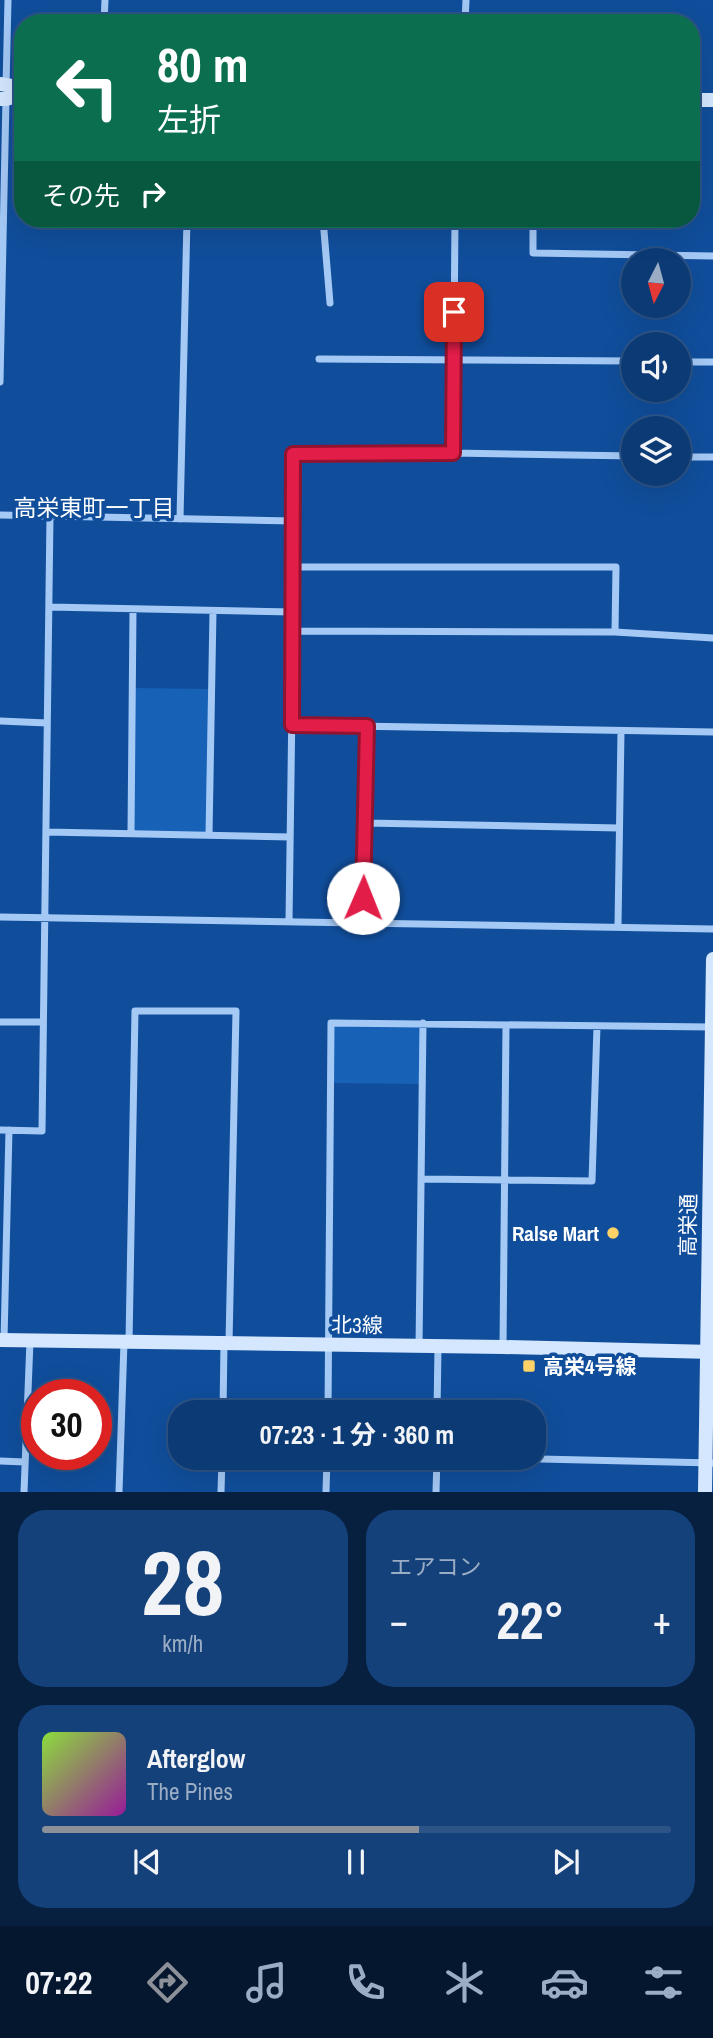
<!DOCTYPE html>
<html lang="ja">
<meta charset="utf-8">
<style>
body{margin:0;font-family:"Archivo Narrow","Noto Sans JP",sans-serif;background:#15417a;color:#f1f3f6;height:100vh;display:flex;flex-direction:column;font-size:26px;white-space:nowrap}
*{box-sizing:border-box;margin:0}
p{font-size:23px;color:#9aadc5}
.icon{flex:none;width:38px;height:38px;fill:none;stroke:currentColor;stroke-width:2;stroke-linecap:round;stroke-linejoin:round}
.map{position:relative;height:1492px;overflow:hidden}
.sheet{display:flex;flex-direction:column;gap:18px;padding:18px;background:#072040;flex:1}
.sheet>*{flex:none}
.hud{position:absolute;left:14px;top:14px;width:686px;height:214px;border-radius:28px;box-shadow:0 7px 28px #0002,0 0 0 2px #2c5487;background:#0b6e4f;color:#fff;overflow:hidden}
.needle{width:46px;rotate:186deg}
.fabs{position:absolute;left:621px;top:248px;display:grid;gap:14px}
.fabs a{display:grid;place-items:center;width:70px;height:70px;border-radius:50%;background:#0c3a75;box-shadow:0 7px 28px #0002,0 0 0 2px #2c5487;font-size:35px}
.speed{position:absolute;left:21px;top:1379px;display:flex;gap:14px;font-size:35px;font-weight:700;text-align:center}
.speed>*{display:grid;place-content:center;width:91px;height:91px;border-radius:50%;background:#0c3a75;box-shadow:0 7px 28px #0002,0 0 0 2px #2c5487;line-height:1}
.speed .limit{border:10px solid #d22;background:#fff;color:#111}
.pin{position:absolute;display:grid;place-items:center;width:60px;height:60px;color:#fff;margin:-30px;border-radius:14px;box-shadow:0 4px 10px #0006}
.me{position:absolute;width:77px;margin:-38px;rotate:1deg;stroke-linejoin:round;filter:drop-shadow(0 0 5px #0008)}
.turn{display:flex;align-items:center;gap:24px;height:147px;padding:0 28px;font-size:32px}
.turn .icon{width:91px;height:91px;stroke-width:2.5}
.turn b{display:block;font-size:49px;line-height:60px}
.then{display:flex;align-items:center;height:66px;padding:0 28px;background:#0003;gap:14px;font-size:26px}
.big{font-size:52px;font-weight:700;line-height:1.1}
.sheet .tile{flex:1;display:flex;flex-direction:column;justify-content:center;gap:10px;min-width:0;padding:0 24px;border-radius:28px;background:#15417a}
.sheet .dial{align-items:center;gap:0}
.dial b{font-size:91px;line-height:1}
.song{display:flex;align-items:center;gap:21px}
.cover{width:84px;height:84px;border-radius:10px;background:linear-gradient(135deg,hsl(90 70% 55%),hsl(300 70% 35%))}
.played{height:7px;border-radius:4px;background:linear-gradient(90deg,#8c9099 60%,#2c5487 60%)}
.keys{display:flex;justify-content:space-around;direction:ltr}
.heat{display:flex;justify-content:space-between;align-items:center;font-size:38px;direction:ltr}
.sheet .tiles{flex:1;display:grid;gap:18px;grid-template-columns:1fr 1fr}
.tile:last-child{grid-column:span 2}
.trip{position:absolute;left:168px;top:1400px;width:378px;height:70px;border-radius:28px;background:#0c3a75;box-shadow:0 7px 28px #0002,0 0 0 2px #2c5487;font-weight:700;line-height:70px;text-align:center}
.menu{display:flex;height:112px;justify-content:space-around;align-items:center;background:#05172f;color:#9aadc5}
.menu .icon{width:49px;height:49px}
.menu .active{color:#8c9099}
.menu b{font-size:32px;color:#f1f3f6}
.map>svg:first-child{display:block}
</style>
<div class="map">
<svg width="713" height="1492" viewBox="0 0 713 1492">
<rect width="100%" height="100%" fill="#104e9c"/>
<!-- green -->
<path fill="#1761b7" d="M133,688L211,689L209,835L131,833Z
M331,1023H423L422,1084L331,1083Z"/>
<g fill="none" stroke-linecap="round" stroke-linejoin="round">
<!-- street -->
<path stroke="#a4c9f5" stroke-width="7" d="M104,23L105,0
M465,23L466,0
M6,87L8,0
M323,219L330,303
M533,219V253L713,256
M319,359L634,361
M679,362H713
M0,382L6,99
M453,453L455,219
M679,457H713
M0,515L293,521
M180,519L187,219
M293,567H616L615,632
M49,607L293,612
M293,631L615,632L713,638
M0,721L47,723
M292,725L713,732
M365,823L619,828
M46,832L290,837
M131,833L133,610
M209,835L213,611
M0,917L713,929
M289,922L293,631V454L453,453L634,456
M363,923L367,726
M618,926L621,731
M0,1022H43
M0,1130L42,1131L50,516
M422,1179L592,1181L597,1026
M4,1340L9,1130
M129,1342L135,1011H236L229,1343
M419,1347L423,1023
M503,1347L506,1025
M223,1412L224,1343
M328,1412L331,1023L711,1027
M437,1412L438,1347
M502,1458L713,1463
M0,1461L25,1462
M24,1492L30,1341
M119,1492L124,1342
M221,1492L222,1458
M326,1492L327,1458
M436,1492L437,1458"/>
<!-- secondary -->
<path stroke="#d4e7fe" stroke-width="14" d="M0,84L23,88
M0,99H6L23,94
M691,100H713
M0,1340L503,1347L713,1352
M705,1492L713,959"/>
</g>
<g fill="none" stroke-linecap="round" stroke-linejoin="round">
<defs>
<path id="route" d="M363,898L367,726L292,725L293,454L453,453L454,312"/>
</defs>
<!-- route casing -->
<use href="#route" stroke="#92132f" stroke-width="18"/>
<!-- route -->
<use href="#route" stroke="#e11d48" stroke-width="12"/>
</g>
<!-- markers -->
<g fill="#ffd268" stroke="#104e9c" stroke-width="2.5">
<circle cx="613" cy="1233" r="7"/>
<rect x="522" y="1359" width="14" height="14" rx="3.5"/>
</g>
<g text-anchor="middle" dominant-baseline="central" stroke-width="7" stroke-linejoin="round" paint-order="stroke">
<!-- street labels -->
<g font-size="21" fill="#fff" stroke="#104e9c">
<text transform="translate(688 1225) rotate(-89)">高栄通</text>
<text transform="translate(357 1325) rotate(1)">北3線</text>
</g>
<!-- poi labels -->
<g font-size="21" font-weight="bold" fill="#fff" stroke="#104e9c" text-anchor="end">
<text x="599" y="1233">Ralse Mart</text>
<text x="543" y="1366" text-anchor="start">高栄4号線</text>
</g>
<!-- neighbourhood labels -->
<g font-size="23" fill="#fff" stroke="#104e9c">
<text x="94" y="507">高栄東町一丁目</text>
</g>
</g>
</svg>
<div class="fabs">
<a><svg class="needle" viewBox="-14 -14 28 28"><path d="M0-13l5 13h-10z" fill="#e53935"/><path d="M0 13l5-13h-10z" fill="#9aadc5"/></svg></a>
<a><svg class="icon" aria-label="sound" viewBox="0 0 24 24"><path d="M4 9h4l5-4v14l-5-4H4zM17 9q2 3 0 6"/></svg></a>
<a><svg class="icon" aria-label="layers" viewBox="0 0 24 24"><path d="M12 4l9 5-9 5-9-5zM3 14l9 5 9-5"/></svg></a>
</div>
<div class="speed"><div class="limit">30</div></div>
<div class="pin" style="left:454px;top:312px;background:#d93025"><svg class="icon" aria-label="arrive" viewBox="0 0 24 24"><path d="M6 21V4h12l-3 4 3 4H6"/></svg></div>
<svg class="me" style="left:363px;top:898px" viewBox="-20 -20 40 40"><circle r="19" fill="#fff"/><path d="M0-13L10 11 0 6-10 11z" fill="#e11d48"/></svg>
<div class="trip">07:23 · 1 分 · 360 m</div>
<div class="hud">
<div class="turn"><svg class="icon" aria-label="left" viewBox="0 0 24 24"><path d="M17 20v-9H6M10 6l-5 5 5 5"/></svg><div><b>80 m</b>左折</div></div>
<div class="then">その先<svg class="icon" aria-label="right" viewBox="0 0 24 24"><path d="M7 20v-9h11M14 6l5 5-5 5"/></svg></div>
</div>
</div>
<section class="sheet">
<div class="tiles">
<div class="tile dial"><b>28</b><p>km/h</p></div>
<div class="tile"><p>エアコン</p>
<div class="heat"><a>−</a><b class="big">22°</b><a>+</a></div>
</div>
<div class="tile">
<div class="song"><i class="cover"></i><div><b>Afterglow</b><p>The Pines</p></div></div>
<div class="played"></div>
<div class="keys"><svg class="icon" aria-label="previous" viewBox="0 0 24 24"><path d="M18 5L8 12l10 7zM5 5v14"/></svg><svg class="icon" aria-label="pause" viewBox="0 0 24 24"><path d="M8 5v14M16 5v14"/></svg><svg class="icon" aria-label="next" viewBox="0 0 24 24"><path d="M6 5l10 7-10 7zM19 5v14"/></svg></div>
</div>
</div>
</section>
<nav class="menu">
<b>07:22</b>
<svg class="icon active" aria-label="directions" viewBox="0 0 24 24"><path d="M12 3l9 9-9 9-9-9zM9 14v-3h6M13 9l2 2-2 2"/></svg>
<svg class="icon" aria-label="music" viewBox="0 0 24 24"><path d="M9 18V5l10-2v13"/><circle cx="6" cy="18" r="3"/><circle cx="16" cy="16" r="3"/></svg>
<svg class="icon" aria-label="phone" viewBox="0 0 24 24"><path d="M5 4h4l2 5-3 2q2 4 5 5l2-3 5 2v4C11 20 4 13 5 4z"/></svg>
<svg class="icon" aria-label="climate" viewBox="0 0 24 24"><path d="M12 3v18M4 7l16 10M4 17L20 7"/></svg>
<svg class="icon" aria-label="car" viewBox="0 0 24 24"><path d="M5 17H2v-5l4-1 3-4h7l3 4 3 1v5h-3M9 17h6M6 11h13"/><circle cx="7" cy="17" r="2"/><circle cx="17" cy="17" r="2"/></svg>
<svg class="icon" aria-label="filters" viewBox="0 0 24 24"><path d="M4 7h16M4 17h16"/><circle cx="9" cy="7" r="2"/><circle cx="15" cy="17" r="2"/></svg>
</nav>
